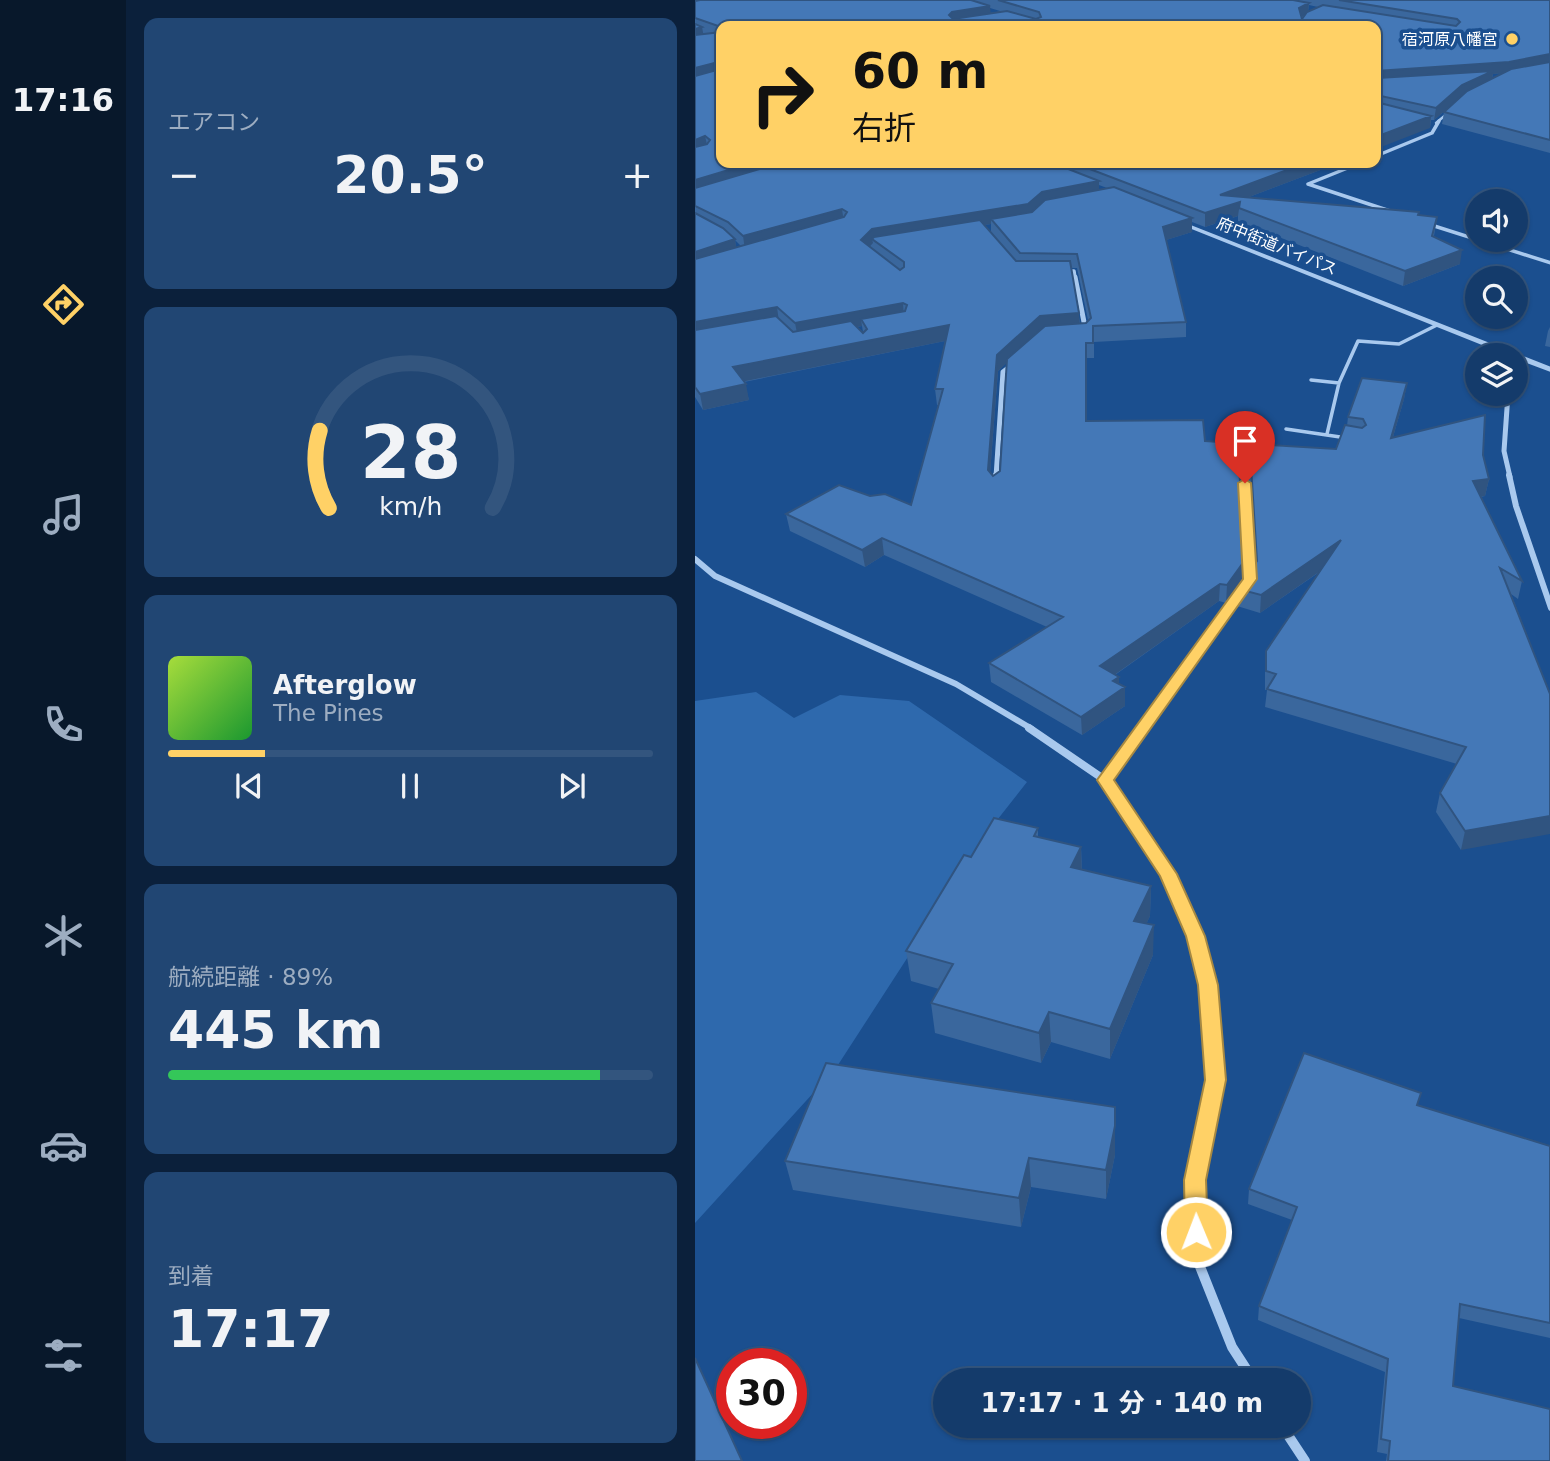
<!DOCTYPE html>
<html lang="ja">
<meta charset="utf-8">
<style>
body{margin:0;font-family:"DejaVu Sans","Noto Sans JP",sans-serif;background:#214673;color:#f1f3f6;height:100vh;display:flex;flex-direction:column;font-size:26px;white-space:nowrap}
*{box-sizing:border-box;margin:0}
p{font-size:23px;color:#9dadc1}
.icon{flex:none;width:38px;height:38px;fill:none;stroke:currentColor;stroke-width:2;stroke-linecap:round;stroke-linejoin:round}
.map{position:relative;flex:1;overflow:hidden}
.side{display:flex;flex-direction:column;gap:18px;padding:18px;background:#0b203b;width:569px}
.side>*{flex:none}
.banner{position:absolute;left:21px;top:21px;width:665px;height:147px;border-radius:14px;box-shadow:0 2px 5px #0004,0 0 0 2px #33557e;background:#ffd166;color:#111;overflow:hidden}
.fabs{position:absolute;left:770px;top:189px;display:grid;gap:14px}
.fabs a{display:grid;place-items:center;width:63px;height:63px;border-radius:50%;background:#143b6b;box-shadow:0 2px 5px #0004,0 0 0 2px #33557e;font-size:35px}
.speed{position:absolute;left:21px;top:1348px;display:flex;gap:14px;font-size:35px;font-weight:700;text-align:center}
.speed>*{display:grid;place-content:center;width:91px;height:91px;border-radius:50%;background:#143b6b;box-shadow:0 2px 5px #0004,0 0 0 2px #33557e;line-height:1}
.speed .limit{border:10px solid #d22;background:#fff;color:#111}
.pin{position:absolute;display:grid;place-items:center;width:60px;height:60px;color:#fff;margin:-72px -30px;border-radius:50% 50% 50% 0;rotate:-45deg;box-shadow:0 0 7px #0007}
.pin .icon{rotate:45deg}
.me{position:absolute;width:77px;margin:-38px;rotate:359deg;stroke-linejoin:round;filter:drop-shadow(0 0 5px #0008)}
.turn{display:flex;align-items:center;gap:24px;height:147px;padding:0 21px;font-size:32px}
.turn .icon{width:91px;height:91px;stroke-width:2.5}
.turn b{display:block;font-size:49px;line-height:60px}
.big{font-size:52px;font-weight:700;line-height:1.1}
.side .widget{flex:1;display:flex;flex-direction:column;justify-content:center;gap:10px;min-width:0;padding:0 24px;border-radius:14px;background:#214673}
.side .dial{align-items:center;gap:0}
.dial svg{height:182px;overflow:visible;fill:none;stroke:#33557e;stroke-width:7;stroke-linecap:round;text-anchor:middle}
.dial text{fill:#f1f3f6;stroke:none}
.song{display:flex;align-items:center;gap:21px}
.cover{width:84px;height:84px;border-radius:10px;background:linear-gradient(135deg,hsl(80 70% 55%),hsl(130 70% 35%))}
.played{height:7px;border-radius:4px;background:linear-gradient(90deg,#ffd166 20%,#33557e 20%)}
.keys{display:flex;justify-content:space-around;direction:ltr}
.heat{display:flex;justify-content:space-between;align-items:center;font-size:38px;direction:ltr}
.charge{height:10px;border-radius:5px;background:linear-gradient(90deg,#34c759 89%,#33557e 0)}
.trip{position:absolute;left:238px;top:1368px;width:378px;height:70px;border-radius:35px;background:#143b6b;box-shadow:0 2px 5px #0004,0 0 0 2px #33557e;font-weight:700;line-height:70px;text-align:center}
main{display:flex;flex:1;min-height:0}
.dock{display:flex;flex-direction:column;width:126px;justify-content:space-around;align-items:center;background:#08182b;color:#9dadc1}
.dock .icon{width:49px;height:49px}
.dock .selected{color:#ffd166}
.dock b{font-size:32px;color:#f1f3f6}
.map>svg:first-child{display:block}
</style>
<main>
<nav class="dock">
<b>17:16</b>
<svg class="icon selected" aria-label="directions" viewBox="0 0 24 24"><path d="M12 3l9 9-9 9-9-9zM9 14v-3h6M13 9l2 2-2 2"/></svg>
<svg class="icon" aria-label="music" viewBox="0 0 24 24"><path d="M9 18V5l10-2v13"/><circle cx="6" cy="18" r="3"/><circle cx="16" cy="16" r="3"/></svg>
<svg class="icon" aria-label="phone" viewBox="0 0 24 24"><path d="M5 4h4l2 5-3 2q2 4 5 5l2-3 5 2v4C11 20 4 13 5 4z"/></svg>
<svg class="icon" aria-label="climate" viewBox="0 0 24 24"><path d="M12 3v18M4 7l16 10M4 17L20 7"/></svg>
<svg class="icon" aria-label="car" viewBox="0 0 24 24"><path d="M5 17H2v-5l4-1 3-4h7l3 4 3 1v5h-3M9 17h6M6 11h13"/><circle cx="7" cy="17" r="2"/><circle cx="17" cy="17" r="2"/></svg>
<svg class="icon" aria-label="filters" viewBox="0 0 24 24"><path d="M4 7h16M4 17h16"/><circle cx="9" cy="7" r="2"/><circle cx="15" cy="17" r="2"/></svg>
</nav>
<section class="side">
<div class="widget"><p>エアコン</p>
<div class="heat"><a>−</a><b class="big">20.5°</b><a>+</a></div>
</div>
<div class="widget dial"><svg viewBox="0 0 100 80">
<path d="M14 69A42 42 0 1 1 86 69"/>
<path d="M14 69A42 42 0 0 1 10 35" stroke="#ffd166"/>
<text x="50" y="56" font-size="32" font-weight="700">28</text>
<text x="50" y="72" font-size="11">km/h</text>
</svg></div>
<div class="widget">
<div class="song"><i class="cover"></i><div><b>Afterglow</b><p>The Pines</p></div></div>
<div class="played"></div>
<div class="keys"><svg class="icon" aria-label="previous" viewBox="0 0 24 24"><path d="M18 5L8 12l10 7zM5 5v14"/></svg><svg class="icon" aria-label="pause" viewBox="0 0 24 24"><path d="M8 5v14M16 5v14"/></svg><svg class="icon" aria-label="next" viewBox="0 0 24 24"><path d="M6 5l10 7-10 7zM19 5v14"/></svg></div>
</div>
<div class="widget"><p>航続距離 · 89%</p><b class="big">445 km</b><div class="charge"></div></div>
<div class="widget"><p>到着</p><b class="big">17:17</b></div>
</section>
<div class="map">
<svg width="856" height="1461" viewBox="0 0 856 1461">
<rect width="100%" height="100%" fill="#1b4f8f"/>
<!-- green -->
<path fill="#2e69ad" d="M61,692L99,718L145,695L214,701L332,782L299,824L141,1068L0,1223V701Z"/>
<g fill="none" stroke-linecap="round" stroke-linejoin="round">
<!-- service -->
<path stroke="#a9c9ee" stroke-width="3.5" d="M616,380L644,383
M591,429L652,438
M632,434L644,383L663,341L704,344L742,325"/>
<!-- minor-far5 -->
<path stroke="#a9c9ee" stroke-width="2.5" d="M741,123L753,113"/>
<!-- minor-far4 -->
<path stroke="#a9c9ee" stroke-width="3.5" d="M681,156L737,133L744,121
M665,163L613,184L695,211
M733,224L856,263
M370,271H379L380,278"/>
<!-- minor-far3 -->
<path stroke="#a9c9ee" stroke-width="5" d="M380,277L391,332
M813,394L809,451L815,477
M301,477L308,372L317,365"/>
<!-- minor-far2 -->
<path stroke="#a9c9ee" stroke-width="6" d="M814,475L821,506L856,608
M301,482V475
M549,483L554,580
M0,559L20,576L261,684L337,729
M447,729L547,590"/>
<!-- minor-far1 -->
<path stroke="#a9c9ee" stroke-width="8" d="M334,728L410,780L474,874L501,936L513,985L519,1051
M410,780L448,728"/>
<!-- minor -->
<path stroke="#a9c9ee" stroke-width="10" d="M518,1050L521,1080L500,1179L502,1259L537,1347L559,1381
M587,1426L610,1461"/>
<!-- tertiary -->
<path fill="#a9c9ee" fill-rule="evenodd" d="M479,220H483L856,367V372L821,359V355H812L479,222Z"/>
</g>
<!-- wall -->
<path fill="#3a679d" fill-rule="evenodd" d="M0,0H855V153L747,124L749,112L766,97L739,120H736L735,128L26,26V163H644L554,197L742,217L739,236L765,264L708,286L543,221V216L510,227L497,222V232L471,240L491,322V337L399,342V358H391V421L510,441L641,449L652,426L653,417L712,383L709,399L698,437L788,455L794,479L790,496L786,497L827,581L823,599L816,594L855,694L766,850L741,812L745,793L762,764L570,707L572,690H570V669L571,651L626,571L565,613L542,606L543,589L560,564L555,483L551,478L545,479L549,577L531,603L524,601L420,675L424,677V684L430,687V706L387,735L296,682L294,663L352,627L189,555L170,567L95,531L91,514L175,496L216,505L244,405H242L240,389L250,341L49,382L54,400L8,410L0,397ZM614,5L623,7L613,11ZM295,8L305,11H307L295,13ZM808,73L797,79L798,74ZM404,185L412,188L404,190ZM296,224V233L289,225ZM40,240L46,246L41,247ZM376,268H382L393,320L391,323H385ZM167,326L168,332L162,327ZM312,362L305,471L298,476L295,473L303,371Z
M855,327V347L850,346L853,331Z
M343,828V837L386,847L387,870L456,886L455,916L451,924L458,955L415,1059L356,1042L346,1063L240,1033L236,1003L244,989L216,981L211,951L276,857Z
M723,1106L855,1157V1338L764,1318L758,1386L855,1461H691L692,1454L682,1452L690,1372L563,1320L564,1306L597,1220L553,1204L554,1189Z
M420,1155L411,1199L336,1187L326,1227L98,1190L90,1161Z"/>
<!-- shaded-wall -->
<path fill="#305480" d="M614,3L613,13L603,19L604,8Z
M295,6L296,16L258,22L254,15L257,12Z
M7,27L9,38L0,40V29Z
M855,54V65L813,73L798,74L796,82L766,97L739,120L741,108L681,82V71Z
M23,62L25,73L0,80V68Z
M736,116L735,128L681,149V137Z
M10,136L13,149L0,153V140Z
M57,163H102L0,194V180Z
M611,163H644L525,208V195Z
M404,181V195L334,218L296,219V224L181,242L177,239L178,243L168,254L166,240L177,229L347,192Z
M545,202L543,216L510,227V213Z
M147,209L149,223L50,250L48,236Z
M497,218V232L468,241V227Z
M40,239L42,253L0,267V252Z
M767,250L765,264L708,286L710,271Z
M208,303L209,318L166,319L167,326L103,338L100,323Z
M82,307L84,322L0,338V322Z
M384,313L385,328L345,332L303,371L294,487L293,470L302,355L345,316Z
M254,325L255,340L41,383L38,367Z
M712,383L709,399L693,454L696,438Z
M51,384L54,400L8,410L5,394Z
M552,461L551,478L545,479L544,466L546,462Z
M794,479L790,496L775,498L778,481Z
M187,538L189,555L170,567L167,550Z
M646,540L644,558L565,613L566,595Z
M550,560L549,577L531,603L532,585Z
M525,584L524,601L405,685V666Z
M424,677V691L430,687V706L387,735L386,717L418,681Z
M855,816V834L766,850L770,831Z
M386,847L387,876L376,867Z
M456,886L455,916L439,950V921Z
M459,925L458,955L415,1059V1029Z
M354,1012L356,1042L346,1063L344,1033Z
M420,1107V1155L411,1199V1170Z
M334,1158L336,1187L326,1227L324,1198Z"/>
<!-- building -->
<path fill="#4478b7" stroke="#305480" stroke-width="2" d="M5,0H276L295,6L257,12L254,15L258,19L312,11L341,19L346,17L344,12L303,0H598L614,3L604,8L607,19L612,12L628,5L761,26L765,22L762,19L644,0H855V54L814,62L681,71V26L26,27L0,18V1Z
M0,24L7,27L0,29Z
M26,30V64L23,62L0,68V35L26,32Z
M855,62V140L749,112L772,91L816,69Z
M26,68V163H57L0,180V147L12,144L15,140L10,136L0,140V76L25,69Z
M798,71L767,85L741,108L681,95V77L683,78Z
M681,102L736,116L681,137Z
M85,163H358L404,181L347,192L333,204L177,229L166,240L205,270L209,267V262L177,239L179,237L285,220L321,261H375L384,313L345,316L302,355L293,470L298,476L305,471L312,359L350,326L391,323L396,318L382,254L325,253L296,219L337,212L350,200L419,187L497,218L468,227L491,322L398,326V343H391V421L508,420L510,441L641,449L650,425L667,428L671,425L668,419L653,417L667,378L712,383L696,438L790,415L788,455L794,479L778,481L827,581L805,568L855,694V816L770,831L745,793L771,747L572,689L581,674L571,671V651L646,540L566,595L543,589L562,561L556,466L552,461L546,462L544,466L550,560L532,585L525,584L405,666L424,677L418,681L430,687L386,717L294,663L368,617L187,538L167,550L91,514L144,485L175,496L190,494L216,505L248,389H240L254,325L38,367L51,384L5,394L0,387V330L81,316L98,332L156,321L168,333L172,329L166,319L210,311L212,305L208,303L100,323L82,307L0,322V259L149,217L152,212L147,209L48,236L33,222L0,206V188Z
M379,163H611L525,195L724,212L723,215L742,217L737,236L767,250L710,271L544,208L545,202L510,213Z
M0,213L28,228L40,239L0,252Z
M299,818L343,828L339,836L386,847L376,867L456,886L439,921L459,925L415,1029L354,1012L344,1033L236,1003L258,964L211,951L269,855L276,857Z
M609,1053L726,1093L722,1105L855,1146V1323L765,1304L758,1386L855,1409V1461H693L695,1441L686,1439L693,1359L564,1306L602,1207L554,1189Z
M131,1063L420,1107V1126L411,1170L334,1158L324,1198L90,1161Z
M0,1358L47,1461H0Z"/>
<!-- route -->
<path fill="#ffd166" stroke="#a68842" stroke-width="2" d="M550,479L556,483L562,579L419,780L482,874L510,936L523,985L531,1080L511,1180L513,1232L509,1240L501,1243L493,1240L490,1232L489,1180L510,1080L503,985L491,936L465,876L402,780L548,579L543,483Z"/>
<!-- markers -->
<circle fill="#ffd166" stroke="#1b4f8f" stroke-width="2.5" cx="817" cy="39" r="7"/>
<g text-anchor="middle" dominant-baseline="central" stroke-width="7" stroke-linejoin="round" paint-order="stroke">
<!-- far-poi labels -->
<g font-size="16" fill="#fff" stroke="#1b4f8f" text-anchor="end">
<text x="803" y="39">宿河原八幡宮</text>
</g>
<!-- far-street labels -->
<g font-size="16" fill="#fff" stroke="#1b4f8f">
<text transform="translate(582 246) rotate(22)">府中街道バイパス</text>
</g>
</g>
</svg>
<div class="fabs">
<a><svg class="icon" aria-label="sound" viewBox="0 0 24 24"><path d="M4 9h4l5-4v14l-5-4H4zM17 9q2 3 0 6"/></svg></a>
<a><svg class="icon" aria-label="search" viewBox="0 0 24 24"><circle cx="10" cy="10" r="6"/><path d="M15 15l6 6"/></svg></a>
<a><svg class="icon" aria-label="layers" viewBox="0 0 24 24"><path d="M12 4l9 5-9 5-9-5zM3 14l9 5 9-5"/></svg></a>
</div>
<div class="speed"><div class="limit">30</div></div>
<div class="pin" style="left:550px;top:483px;background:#d93025"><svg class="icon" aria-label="arrive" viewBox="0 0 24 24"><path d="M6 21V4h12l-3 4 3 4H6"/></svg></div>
<svg class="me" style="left:501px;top:1232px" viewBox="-20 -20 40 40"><circle r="17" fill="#ffd166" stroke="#fff" stroke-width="3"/><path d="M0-11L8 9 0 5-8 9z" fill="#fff"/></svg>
<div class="trip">17:17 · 1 分 · 140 m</div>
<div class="banner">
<div class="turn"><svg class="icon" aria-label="right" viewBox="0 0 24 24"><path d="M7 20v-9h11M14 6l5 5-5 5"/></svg><div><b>60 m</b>右折</div></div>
</div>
</div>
</main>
